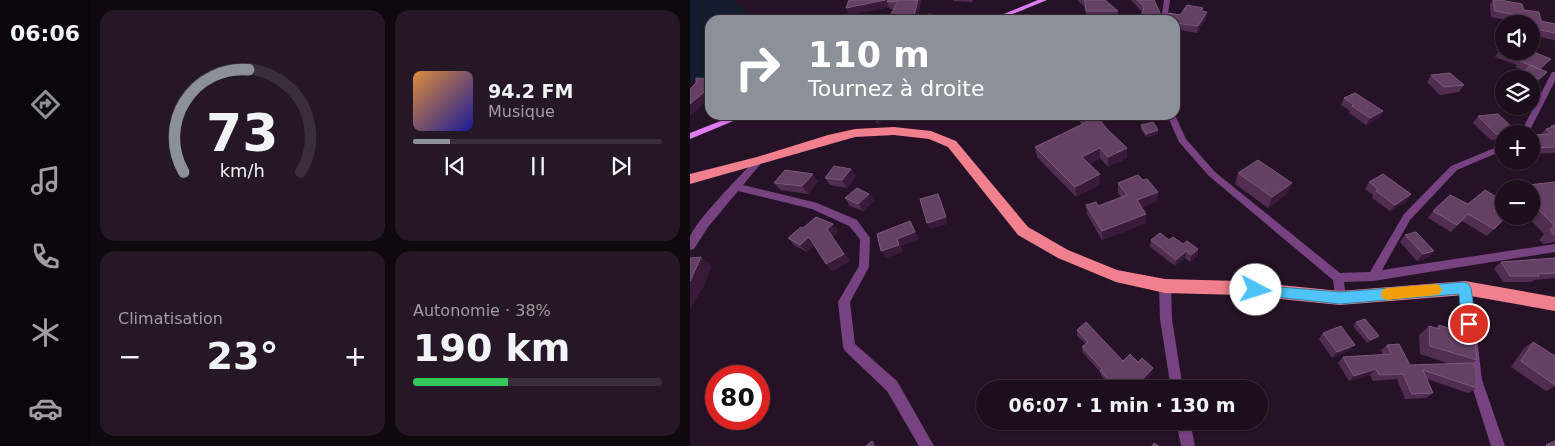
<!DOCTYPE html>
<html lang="fr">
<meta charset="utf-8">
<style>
body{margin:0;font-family:"DejaVu Sans",sans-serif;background:#251725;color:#f1f3f6;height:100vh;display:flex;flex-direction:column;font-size:19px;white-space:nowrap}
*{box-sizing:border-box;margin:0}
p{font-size:16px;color:#a09ca3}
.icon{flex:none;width:28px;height:28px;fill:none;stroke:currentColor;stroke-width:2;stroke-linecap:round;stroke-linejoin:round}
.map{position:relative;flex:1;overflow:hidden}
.details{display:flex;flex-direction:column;gap:10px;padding:10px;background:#0f080f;width:600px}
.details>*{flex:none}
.hud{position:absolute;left:15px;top:15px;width:475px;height:105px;border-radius:15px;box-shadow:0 1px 4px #0004,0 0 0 1px #3a2e3b;background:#8c9099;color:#fff;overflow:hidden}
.buttons{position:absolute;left:805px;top:15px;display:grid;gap:10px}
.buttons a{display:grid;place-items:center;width:45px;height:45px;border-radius:50%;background:#1c0e1c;box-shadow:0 1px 4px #0004,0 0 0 1px #3a2e3b;font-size:25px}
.speed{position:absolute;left:15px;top:365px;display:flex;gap:10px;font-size:25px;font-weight:700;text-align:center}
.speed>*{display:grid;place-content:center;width:65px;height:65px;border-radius:50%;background:#1c0e1c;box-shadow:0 1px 4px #0004,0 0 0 1px #3a2e3b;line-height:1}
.speed .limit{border:8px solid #d22;background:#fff;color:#111}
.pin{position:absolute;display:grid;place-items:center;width:42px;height:42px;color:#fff;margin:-21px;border:2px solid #fff;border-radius:50%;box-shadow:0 1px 5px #0007}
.me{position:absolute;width:55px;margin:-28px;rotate:95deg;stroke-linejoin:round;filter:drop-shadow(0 0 4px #0008)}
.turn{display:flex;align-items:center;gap:18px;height:105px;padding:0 20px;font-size:22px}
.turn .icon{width:65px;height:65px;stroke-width:2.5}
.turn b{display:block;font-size:35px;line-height:42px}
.big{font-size:38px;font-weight:700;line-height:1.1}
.details .widget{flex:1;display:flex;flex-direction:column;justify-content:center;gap:8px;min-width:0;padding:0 18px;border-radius:15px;background:#251725}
.details .dial{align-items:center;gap:0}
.dial svg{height:130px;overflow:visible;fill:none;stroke:#3a2e3b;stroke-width:7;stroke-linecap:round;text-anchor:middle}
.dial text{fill:#f1f3f6;stroke:none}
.song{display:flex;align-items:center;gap:15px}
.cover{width:60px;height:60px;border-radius:8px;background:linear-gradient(135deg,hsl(30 70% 55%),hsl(240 70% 35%))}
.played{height:5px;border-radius:2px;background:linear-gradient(90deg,#8c9099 15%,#3a2e3b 15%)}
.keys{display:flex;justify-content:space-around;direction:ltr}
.heat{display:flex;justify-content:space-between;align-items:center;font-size:28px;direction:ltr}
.charge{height:8px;border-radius:4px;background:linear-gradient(90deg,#34c759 38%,#3a2e3b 0)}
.details .tiles{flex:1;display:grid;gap:10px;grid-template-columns:repeat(2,1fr)}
.trip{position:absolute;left:286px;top:380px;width:292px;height:50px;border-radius:25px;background:#1c0e1c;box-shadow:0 1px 4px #0004,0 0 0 1px #3a2e3b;font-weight:700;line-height:50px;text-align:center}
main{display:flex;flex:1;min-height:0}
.dock{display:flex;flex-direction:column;width:90px;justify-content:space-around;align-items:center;background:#0b060b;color:#a09ca3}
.dock .icon{width:35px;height:35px}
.dock .current{color:#8c9099}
.dock b{font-size:22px;color:#f1f3f6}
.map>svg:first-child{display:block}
</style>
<main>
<nav class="dock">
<b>06:06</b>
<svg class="icon current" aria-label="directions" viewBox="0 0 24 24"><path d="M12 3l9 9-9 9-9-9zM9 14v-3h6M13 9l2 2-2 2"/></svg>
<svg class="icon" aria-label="music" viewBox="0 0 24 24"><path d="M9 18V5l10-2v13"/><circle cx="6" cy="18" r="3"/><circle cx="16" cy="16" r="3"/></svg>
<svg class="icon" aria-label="phone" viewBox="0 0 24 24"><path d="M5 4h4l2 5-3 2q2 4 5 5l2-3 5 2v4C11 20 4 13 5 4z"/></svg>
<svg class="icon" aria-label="climate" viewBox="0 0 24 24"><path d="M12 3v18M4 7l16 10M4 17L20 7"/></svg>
<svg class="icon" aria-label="car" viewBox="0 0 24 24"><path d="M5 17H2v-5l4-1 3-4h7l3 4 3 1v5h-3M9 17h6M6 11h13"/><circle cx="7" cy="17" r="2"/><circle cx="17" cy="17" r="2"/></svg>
</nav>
<section class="details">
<div class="tiles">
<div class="widget dial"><svg viewBox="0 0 100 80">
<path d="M14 69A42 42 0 1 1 86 69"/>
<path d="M14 69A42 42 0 0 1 54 6" stroke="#8c9099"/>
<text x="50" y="56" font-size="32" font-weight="700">73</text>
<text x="50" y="72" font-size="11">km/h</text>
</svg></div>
<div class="widget">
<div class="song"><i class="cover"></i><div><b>94.2 FM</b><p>Musique</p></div></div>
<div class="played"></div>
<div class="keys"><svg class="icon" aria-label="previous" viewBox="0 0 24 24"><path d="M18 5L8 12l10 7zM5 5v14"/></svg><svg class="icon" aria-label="pause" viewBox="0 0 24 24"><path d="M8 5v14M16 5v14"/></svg><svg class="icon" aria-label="next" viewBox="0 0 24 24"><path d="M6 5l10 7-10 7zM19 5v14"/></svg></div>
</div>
<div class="widget"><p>Climatisation</p>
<div class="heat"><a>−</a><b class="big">23°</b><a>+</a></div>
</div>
<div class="widget"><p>Autonomie · 38%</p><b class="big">190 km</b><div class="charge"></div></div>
</div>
</section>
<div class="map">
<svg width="865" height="446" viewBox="0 0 865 446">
<rect width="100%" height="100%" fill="#261226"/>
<!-- green -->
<path fill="#161c30" d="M0,0H43L62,18L69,20H20V78L0,83Z"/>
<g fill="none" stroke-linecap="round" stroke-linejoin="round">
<!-- minor -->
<path fill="#774280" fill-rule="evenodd" d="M474,0H480L477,20H471Z
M862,72H865V81L838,134H830Z
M477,115H485L496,139L525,172L650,273L680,272L714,214L761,166L814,144V150L767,170L720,220L692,270L865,244V252L683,281L654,282L656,298L654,302L650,303L646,302L643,280L519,176L489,142Z
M69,158L73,161L53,185L127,203L167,220L180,238L179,267L160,302L165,344L207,381L244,446H229L197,391L155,351L153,347L148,302L169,266L170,239L159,226L122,209L48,191L18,227L4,249L0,250C0,247 0,242 0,238C3,223 53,173 66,159Z
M475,281L479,283L481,286L482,319L493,389H481L470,319L469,286L471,283Z
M775,283L779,285L781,288L792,380L815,446H801L780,380L769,288L771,285Z
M486,421H500L505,446H491Z"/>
<!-- secondary -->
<path fill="#df7cf2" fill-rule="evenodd" d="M348,0H357L308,20H299Z
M46,115H58L0,139V133Z"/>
<!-- trunk -->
<path fill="#f0808d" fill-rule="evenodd" d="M204,127L241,131L266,141L338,227L378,250L427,270L475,279L550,281L650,291L775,281L865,297V311L775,295L650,305L550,295L475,293L426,282L368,258L328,235L258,147L239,139L204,135L165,137L0,184V174L67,157L138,135L165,129Z"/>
</g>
<!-- wall -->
<path fill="#522d52" d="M159,0H231L227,20H198L204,9H200L199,7L159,15L156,8Z
M263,0H283L282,2L264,1Z
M387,0H415L428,11V17H396L395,7Z
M441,0H464L471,15H490L513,8L512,11L517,12L516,19L507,33L485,29V20L452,12Z
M803,0H810L834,10L851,21L865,24V41L863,40L841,35V24H829V23L801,17L800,5Z
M814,39L856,65L851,69L857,72L851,79L843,86H841V79H828L834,71L825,67L827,65L805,57L809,51L806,50Z
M741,75L774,85L769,92L750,95L737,82Z
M654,98L693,111L690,117L676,125L659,113L660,111L651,105Z
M176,115H204L189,124Z
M390,115H406L437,158L418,167L410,158L399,164L410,174V184L386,197L347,157L345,147L392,125L390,122Z
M788,116L826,131L824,134H814V138L801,140L783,123Z
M451,125L468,134L456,137L451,129Z
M865,125V153L841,154V135L851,134L856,129L859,128L861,126Z
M161,169L166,176L157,188L140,185L135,178Z
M548,173L597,194L578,208L545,184Z
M453,180L468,192L467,201L452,207L456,223L412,240L397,214L396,205L408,206L431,197L428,193V183Z
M128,181L118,194L90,190L84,183Z
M679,182L721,194L716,201L700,211L682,198L683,195L675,189Z
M865,182V242L854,244L849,240L854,234L837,216H841V189H827L829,186Z
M179,194L184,201L173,211L160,206L155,198Z
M778,204L805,210L816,217L797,236L772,221L761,232L738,218L743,211Z
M143,224L148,232L143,237L160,261L142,271L136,264L124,245L117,252L104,245L98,238L113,228Z
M715,235L744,251L738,258L727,261L710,242Z
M461,240H479L508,249L507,256L500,262L495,258L485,266L460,247Z
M865,258V278L844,280L841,282H813L804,268L811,262Z
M666,322L686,339L677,343L663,326Z
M749,325L787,360L782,363L787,388L778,393L737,379L743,393L736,398L715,399L707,379L683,381L680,375L659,381L648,363L653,357L693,355L691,350L697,345L720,365L760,364L730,354L729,335L739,326L745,328Z
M387,330L433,361L448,362L463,368L462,373L447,389H424L411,376V373L393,353L392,347L396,344L387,336Z
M633,333L660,350L642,358L629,339Z
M843,342L865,356V386L856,391L821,367L834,348Z"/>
<!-- shaded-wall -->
<path fill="#391a39" d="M195,0H198L197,2L199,7L159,15L156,8Z
M228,0H231L227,20H223Z
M517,12L516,19L507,33L508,26Z
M861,59L856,65L843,75L848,69Z
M857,72L851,79L843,86L849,79Z
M20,87V99L0,116V104Z
M693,111L690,117L676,125L680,118Z
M189,115H204L189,124L186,117Z
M468,130V134L456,137V134Z
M410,148V158L393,167L392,157Z
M437,148V158L418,167V157Z
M161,169L166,176L157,188L152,180Z
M123,174L128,181L118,194L112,186Z
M410,174V184L386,197L385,187Z
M602,183L597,194L578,208L582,197Z
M468,192L467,201L447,209V200Z
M179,194L184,201L173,211L168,204Z
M248,194L251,200L258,224L240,229L237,223Z
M721,194L716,201L700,211L705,205Z
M456,214V223L412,240V231Z
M220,221L229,239L212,246L213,252L196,258L191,251Z
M143,224L148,232L143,237L160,261L142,271L136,264L137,229Z
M119,237L125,245L117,252L110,245Z
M508,249L507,256L500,262L501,255Z
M496,251L495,258L485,266L486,260Z
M744,251L738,258L727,261L733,254Z
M11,257L22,266L14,286L0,309V281Z
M689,336L686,339L677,343L680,340Z
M665,345L660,350L642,358L647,352Z
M463,368L462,373L447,389H443Z
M686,369L680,375L659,381L664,376Z
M182,441L189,446H184Z"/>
<!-- building -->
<path fill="#644064" stroke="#7b587c" d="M159,0H195L156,8Z
M198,0H228L223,20H198L208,1L197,2Z
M394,0H415L428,11H396L395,1Z
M447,0H464L471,15H477L479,13L490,15L497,5L513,8L511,11L517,12L508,26L485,23V20H450L454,7Z
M803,0H810L832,4L834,10L849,12L851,21L865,24V33L841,28V24H833V16L805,11Z
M239,14L260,18L258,20H230Z
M814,39V51H841L861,59L849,69L841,66L830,61L833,59L809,51L814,45L811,44Z
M841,65L857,72L849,79L833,72Z
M760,73L774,85L754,87L741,75Z
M6,78L20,79V87L0,104V89L6,83Z
M665,93L693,111L680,118L662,106L664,105L654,98Z
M808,114L826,131L806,134L788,116Z
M392,115H406L416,128L437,148L418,157L410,148L392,157L410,174L385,187L345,147L397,122Z
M463,122L468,130L456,134L451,125Z
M865,125V147L843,148L841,145V135L862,134L856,129L863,127L861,126Z
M568,160L602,183L582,197L548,173Z
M144,166L161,169L152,180L135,178Z
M95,170L123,174L112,186L84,183Z
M693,174L721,194L705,205L686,191L688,189L679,182Z
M448,175L453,180L457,179L468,192L447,200L456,214L412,231L396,205L406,202L408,206L437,195L428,183Z
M865,182V195L864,196H865V235H864L860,230L864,225L841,202V189H832L829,186Z
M167,188L179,194L168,204L155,198Z
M795,190L813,201L804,210L816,217L804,229L778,214L767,225L743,211L760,195L778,204Z
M248,194L256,217L237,223L230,199Z
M126,217L143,224L137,229L154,254L136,264L119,237L110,245L98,238L111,227L113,228Z
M220,221L225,232L207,239L209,245L191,251L187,234Z
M726,232L744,251L733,254L715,235Z
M470,233L479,240L483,237L493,244L497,241L508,249L501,255L496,251L486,260L461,240Z
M11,257L2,277L0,281V258Z
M865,258V273L848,274L849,276H820L811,262Z
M675,319L689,336L680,340L666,322Z
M396,322L433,361L440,354L448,362L452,358L463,368L443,389H429L410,371L412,369L392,347L398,342L387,330Z
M749,325L784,337L787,360L740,346L739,326L749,329Z
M651,326L665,345L647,352L633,333Z
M843,342L865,356V385L831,361Z
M709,344L720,365L782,363L785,366L787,388L733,370L743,393L722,394L713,374L689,375L686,369L664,376L653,357L701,354L697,345Z
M182,441L184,446H176Z
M865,441V446H857L856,445Z
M464,443L469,446H462Z"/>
<!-- route -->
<path fill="#4fc3f7" stroke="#337fa1" d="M774,282L779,284L781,288L786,324L784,329L779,330L774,329L772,324L769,294L650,304L566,295L562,294L560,290L562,286L566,285L650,292Z"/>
<!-- slow -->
<path fill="#f59e0b" d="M746,284L750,286L752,290L750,294L746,295L697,300L692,298L691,294L692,290L697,288Z"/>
</svg>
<div class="buttons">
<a><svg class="icon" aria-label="sound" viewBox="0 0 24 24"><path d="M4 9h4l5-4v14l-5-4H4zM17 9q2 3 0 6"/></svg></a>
<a><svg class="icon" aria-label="layers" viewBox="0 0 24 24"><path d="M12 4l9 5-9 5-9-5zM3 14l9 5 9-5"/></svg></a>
<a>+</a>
<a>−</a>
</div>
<div class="speed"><div class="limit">80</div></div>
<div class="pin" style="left:779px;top:324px;background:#d93025"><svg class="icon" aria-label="arrive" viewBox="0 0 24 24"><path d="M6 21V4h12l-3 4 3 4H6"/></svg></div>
<svg class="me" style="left:566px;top:290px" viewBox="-20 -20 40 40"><circle r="19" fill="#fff"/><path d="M0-13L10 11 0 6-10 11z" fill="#4fc3f7"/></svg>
<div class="trip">06:07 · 1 min · 130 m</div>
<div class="hud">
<div class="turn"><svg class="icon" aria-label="right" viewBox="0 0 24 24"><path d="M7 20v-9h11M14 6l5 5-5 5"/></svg><div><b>110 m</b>Tournez à droite</div></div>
</div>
</div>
</main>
